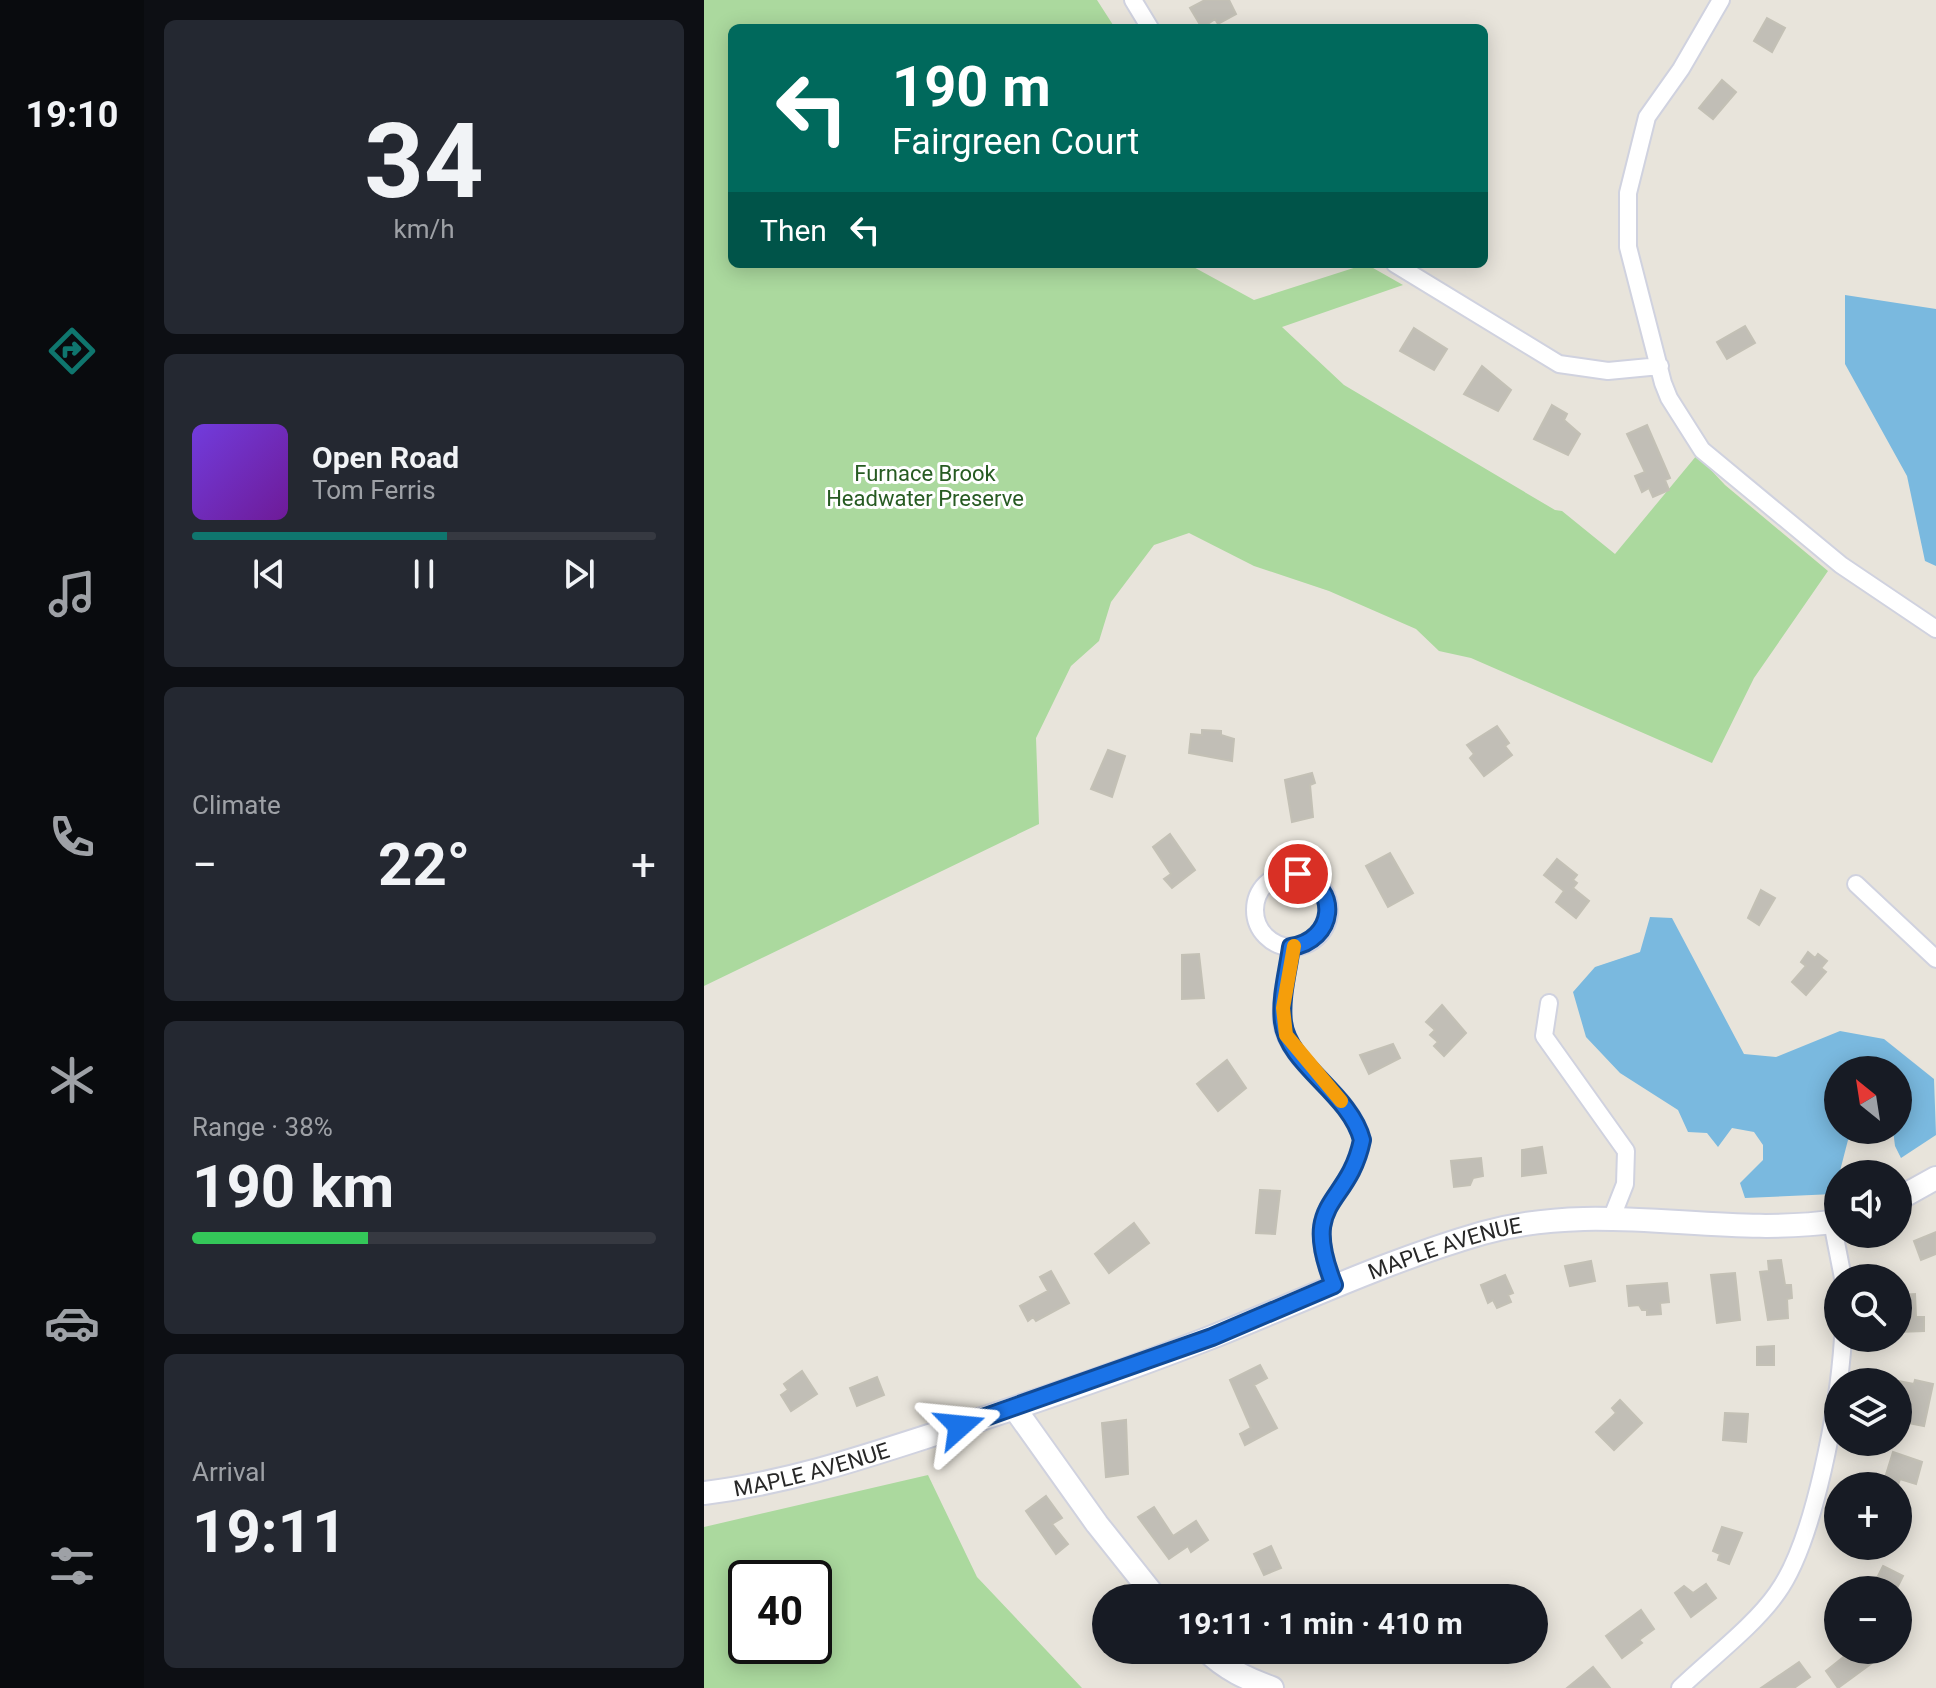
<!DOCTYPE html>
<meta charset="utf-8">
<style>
body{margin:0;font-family:Roboto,sans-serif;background:#242831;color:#f1f3f6;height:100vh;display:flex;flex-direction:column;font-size:30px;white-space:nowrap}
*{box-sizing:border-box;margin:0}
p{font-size:26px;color:#9ea1a6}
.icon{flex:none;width:44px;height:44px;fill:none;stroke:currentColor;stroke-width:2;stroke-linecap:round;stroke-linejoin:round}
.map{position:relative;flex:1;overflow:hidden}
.drawer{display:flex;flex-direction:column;gap:20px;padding:20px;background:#0d0f14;width:560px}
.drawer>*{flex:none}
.top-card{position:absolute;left:24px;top:24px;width:760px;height:244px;border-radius:12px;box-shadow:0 4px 20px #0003;background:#00695c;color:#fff;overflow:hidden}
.needle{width:52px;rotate:330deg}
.fabs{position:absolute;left:1120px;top:1056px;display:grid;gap:16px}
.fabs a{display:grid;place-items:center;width:88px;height:88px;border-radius:50%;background:#171b24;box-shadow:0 4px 20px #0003;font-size:40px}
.speed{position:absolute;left:24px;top:1560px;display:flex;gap:16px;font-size:40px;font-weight:700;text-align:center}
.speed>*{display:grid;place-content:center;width:104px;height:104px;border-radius:50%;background:#171b24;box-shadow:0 4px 20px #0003;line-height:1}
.speed .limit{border:4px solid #111;border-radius:12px;background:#fff;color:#111}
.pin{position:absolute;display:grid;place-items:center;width:68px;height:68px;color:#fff;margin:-34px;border:4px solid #fff;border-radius:50%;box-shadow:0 2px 8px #0007}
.me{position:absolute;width:88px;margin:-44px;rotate:72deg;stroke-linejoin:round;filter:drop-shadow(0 0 6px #0008)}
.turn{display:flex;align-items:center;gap:28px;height:168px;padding:0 32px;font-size:36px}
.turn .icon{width:104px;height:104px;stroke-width:2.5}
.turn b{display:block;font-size:56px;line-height:68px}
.then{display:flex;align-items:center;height:76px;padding:0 32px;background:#0003;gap:16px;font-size:30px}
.big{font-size:60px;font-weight:700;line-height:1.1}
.drawer .widget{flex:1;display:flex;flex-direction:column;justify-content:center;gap:12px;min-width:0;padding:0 28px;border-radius:12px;background:#242831}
.drawer .dial{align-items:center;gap:0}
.dial b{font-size:104px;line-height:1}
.song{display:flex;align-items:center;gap:24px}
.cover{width:96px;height:96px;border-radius:12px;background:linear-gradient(135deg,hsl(260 70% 55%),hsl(280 70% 35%))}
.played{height:8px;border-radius:4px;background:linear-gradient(90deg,#0f766e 55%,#363941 55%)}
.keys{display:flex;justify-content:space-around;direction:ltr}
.heat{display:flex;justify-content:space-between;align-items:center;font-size:44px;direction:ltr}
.charge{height:12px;border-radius:6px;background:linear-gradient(90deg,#34c759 38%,#363941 0)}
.trip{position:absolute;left:388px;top:1584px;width:456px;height:80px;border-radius:40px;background:#171b24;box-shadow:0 4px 20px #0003;font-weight:700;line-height:80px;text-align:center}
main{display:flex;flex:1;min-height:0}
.dock{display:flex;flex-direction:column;width:144px;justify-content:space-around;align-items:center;background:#090b0e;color:#9ea1a6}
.dock .icon{width:56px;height:56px}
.dock .selected{color:#0f766e}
.dock b{font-size:36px;color:#f1f3f6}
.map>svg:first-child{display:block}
</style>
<main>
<nav class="dock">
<b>19:10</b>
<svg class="icon selected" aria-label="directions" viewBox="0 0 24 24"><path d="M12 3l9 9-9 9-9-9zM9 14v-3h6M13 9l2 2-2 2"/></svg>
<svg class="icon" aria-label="music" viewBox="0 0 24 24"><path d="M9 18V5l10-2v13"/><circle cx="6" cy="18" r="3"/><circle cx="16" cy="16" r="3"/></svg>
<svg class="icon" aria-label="phone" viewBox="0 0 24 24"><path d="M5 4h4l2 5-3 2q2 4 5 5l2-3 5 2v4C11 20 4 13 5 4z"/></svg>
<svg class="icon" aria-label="climate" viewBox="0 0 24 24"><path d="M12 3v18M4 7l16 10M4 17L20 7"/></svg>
<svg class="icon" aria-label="car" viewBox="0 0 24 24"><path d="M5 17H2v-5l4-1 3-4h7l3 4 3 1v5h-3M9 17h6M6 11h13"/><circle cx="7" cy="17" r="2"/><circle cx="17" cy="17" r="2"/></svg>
<svg class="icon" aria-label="filters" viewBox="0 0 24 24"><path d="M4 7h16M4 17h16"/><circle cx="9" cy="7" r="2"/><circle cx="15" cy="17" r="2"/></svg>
</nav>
<section class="drawer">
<div class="widget dial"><b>34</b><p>km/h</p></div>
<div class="widget">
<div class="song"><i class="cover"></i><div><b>Open Road</b><p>Tom Ferris</p></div></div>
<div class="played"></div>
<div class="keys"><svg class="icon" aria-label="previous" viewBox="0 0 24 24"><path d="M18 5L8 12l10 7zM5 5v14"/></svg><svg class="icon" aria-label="pause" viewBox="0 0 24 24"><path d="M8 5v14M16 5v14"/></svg><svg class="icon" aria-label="next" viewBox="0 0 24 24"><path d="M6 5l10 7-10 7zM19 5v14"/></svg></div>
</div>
<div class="widget"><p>Climate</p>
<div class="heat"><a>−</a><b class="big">22°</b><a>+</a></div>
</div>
<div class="widget"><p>Range · 38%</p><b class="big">190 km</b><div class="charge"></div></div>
<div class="widget"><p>Arrival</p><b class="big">19:11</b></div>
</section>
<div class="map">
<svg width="1232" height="1688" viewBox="0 0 1232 1688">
<rect width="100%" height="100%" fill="#e8e4db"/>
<!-- green -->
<path fill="#abd99e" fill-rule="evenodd" d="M0,0H393L411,28H28V264H484L550,300L662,264L699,285L578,327L640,385L851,510L858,511L911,554L993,455L1021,485L1124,571L1050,678L1008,763L767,658L735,651L712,629L625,591L550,566L485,533L450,545L407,602L395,641L367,666L332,738L335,824L0,986Z
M224,1475L273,1577L378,1688H0V1527ZM42,1578H110V1646H42Z"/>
<!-- water -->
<path fill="#7ab9df" d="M1141,295L1232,309V566L1221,561L1203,476L1141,364Z
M946,917L968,918L1040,1054L1072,1057L1136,1031L1180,1039L1230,1079L1232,1135L1197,1158L1191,1146L1189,1130H1194V1070H1134V1130H1163L1144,1140L1130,1194L1041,1198L1036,1183L1059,1160V1145L1050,1132L1028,1128L1014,1147L1003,1133L984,1132L974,1110L916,1073L882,1037L869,992L891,967L936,952Z"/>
<!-- building -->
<path fill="#c1beb6" stroke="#c3c0b5" stroke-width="2" d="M501,0H525L532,14L514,24L511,19L498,28L486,8Z
M1063,18L1081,28L1068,52L1050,41Z
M1018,80L1032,92L1009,119L995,108Z
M1041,326L1051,343L1023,359L1013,342Z
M710,328L743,349L730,370L696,351Z
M778,366L807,390L794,411L760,394Z
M848,405L863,414L860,420L876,434L864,455L830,439Z
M943,425L966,478L961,480L965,490L949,497L945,488L938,492L931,476L941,472L923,434Z
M793,726L805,743L801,746L808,755L780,776L766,758L770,754L763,745Z
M498,730L517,731V735L530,739L528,761L485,753L487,734L498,735Z
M404,750L421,756L408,797L387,789Z
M608,773L611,783L606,785L609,817L588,822L581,780Z
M466,834L491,870L468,888L460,879L467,874L449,847Z
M686,853L709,893L684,907L662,866Z
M853,859L873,875L869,880L873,883L869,888L885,901L872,918L852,902L860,891L840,875Z
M1057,890L1071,898L1055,925L1044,918Z
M1104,952L1111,958L1114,954L1123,961L1117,968L1122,972L1102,995L1088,982L1102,966L1097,962Z
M495,954L500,998L478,999V955Z
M738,1005L762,1033L740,1056L730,1046L734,1042L726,1035L731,1030L722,1022Z
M689,1044L696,1058L665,1074L656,1055Z
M523,1060L542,1088L514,1111L493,1084Z
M838,1147L842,1173L818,1176V1150Z
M777,1158L779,1176L769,1178L766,1185L750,1187L747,1161Z
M556,1190L576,1191L571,1234L552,1233Z
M430,1223L445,1243L405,1273L391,1254Z
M1232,1232V1254L1217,1260L1210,1241Z
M1077,1260L1081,1285H1087L1088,1298L1083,1299L1084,1318L1064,1320L1056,1272L1065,1271L1064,1261Z
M887,1261L891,1281L866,1286L861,1266Z
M347,1271L365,1303L332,1321L329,1317L324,1321L316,1306L344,1291L336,1277Z
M1031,1273L1036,1320L1013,1323L1007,1275Z
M801,1275L809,1293L804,1295L807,1302L793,1308L789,1300L784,1303L777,1285Z
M963,1283L965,1302L956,1303L957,1314L943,1315V1310H938L935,1305L925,1306L923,1286Z
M1211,1294L1212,1317H1220V1331L1194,1332V1295Z
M1070,1346V1365H1053V1347Z
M556,1365L563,1378L550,1385L573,1428L541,1445L536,1434L547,1428L526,1380Z
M98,1371L113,1394L87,1411L77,1395L84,1390L80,1384Z
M173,1377L180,1395L153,1406L146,1388Z
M1211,1380L1229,1384L1220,1426L1194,1421V1381L1210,1384Z
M916,1400L938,1423L910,1450L892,1432L912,1413L908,1408Z
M1021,1413L1044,1414L1042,1442L1019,1440Z
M422,1420L424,1474L402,1477L398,1423Z
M1189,1452L1218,1462L1212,1484L1196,1479L1194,1485L1180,1481Z
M342,1496L358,1518L348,1524L364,1544L352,1554L322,1511Z
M450,1507L469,1536L492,1521L504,1540L487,1552L484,1546L465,1559L434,1517Z
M1018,1527L1038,1533L1025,1564L1014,1560L1016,1554L1009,1551Z
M567,1546L577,1568L560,1575L550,1554Z
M1179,1566L1199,1576L1192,1590H1167Z
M1002,1584L1012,1598L987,1617L971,1593L980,1586L989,1593Z
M937,1610L950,1629L935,1640L938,1643L918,1658L902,1636Z
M1139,1650H1159L1168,1663L1134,1688L1122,1671L1142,1655Z
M1095,1662L1106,1677L1090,1688H1057Z
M889,1667L906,1688H863Z"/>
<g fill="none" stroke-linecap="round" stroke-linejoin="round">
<defs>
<path id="street" d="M429,0L446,28
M1017,0L977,69L943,117L924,193V247L959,383L965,398L998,450L1137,565L1232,629
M691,264L855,364L904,371L956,366
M551 910a37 37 0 1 1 74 0a37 37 0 1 1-74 0Z
M1152,884L1232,959
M587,947C584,970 576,998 578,1022C584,1065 647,1093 658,1140C644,1208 595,1198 630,1285
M845,1003L840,1036L922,1151L921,1184L908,1217
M1128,1222L1139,1278
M976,1688C1006,1659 1050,1626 1073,1593C1111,1541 1135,1403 1139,1338"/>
<g id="secondary">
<path d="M1194,1199L1232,1178"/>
<path d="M311,1409L393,1524L452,1598"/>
<path id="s1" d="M0,1493C81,1483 151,1460 228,1435C322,1405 416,1373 508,1337C598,1301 685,1260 779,1233C901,1199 1014,1239 1134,1221"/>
<path d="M502,1650C521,1669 543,1679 568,1688"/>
</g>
</defs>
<!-- street casing -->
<use href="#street" stroke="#d0d2df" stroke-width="20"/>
<!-- secondary casing -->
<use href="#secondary" stroke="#d0d2df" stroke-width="26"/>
<!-- street -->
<use href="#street" stroke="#fff" stroke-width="16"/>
<!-- secondary -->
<use href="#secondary" stroke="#fff" stroke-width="22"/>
</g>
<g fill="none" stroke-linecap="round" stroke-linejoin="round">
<defs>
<path id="route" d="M256,1426L508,1337L630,1285C595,1198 644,1208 658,1140C646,1093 584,1065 579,1022C576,998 584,970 587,947C631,940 637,888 594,874"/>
</defs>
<!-- route casing -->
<use href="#route" stroke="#114b97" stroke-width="20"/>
<!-- route -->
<use href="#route" stroke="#1a73e8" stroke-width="14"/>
<!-- slow -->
<path stroke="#f59e0b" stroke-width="14" d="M590,946L579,1008L582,1035L637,1101"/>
</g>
<g text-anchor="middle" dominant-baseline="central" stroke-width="6" stroke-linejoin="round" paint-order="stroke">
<!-- park labels -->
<g font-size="22" fill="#275b22" stroke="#fff">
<text x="221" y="473">Furnace Brook<tspan x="221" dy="25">Headwater Preserve</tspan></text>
</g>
<!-- street labels -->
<g font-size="22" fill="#282828" stroke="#fff">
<text stroke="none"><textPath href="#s1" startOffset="782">MAPLE AVENUE</textPath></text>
<text stroke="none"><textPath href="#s1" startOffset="110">MAPLE AVENUE</textPath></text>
</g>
</g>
</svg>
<div class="fabs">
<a><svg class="needle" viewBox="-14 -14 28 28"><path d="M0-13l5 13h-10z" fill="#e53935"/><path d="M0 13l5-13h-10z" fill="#9ea1a6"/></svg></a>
<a><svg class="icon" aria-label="sound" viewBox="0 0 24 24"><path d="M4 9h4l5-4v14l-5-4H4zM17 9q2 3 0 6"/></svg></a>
<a><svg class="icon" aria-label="search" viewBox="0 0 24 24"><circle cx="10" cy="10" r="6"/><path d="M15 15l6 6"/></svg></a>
<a><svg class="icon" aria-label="layers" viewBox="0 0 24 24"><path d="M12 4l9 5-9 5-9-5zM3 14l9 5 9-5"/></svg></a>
<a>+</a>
<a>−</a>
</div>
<div class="speed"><div class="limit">40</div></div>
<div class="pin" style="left:594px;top:874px;background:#d93025"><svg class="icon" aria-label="arrive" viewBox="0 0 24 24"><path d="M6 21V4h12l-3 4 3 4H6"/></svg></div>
<svg class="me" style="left:256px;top:1426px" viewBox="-20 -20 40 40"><path d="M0-17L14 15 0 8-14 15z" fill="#1a73e8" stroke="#fff" stroke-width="4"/></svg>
<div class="trip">19:11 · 1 min · 410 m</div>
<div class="top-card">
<div class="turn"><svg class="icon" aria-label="left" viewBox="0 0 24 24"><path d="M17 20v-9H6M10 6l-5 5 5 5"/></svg><div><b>190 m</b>Fairgreen Court</div></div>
<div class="then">Then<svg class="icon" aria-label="left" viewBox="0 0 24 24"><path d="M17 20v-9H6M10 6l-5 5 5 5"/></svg></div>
</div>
</div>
</main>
